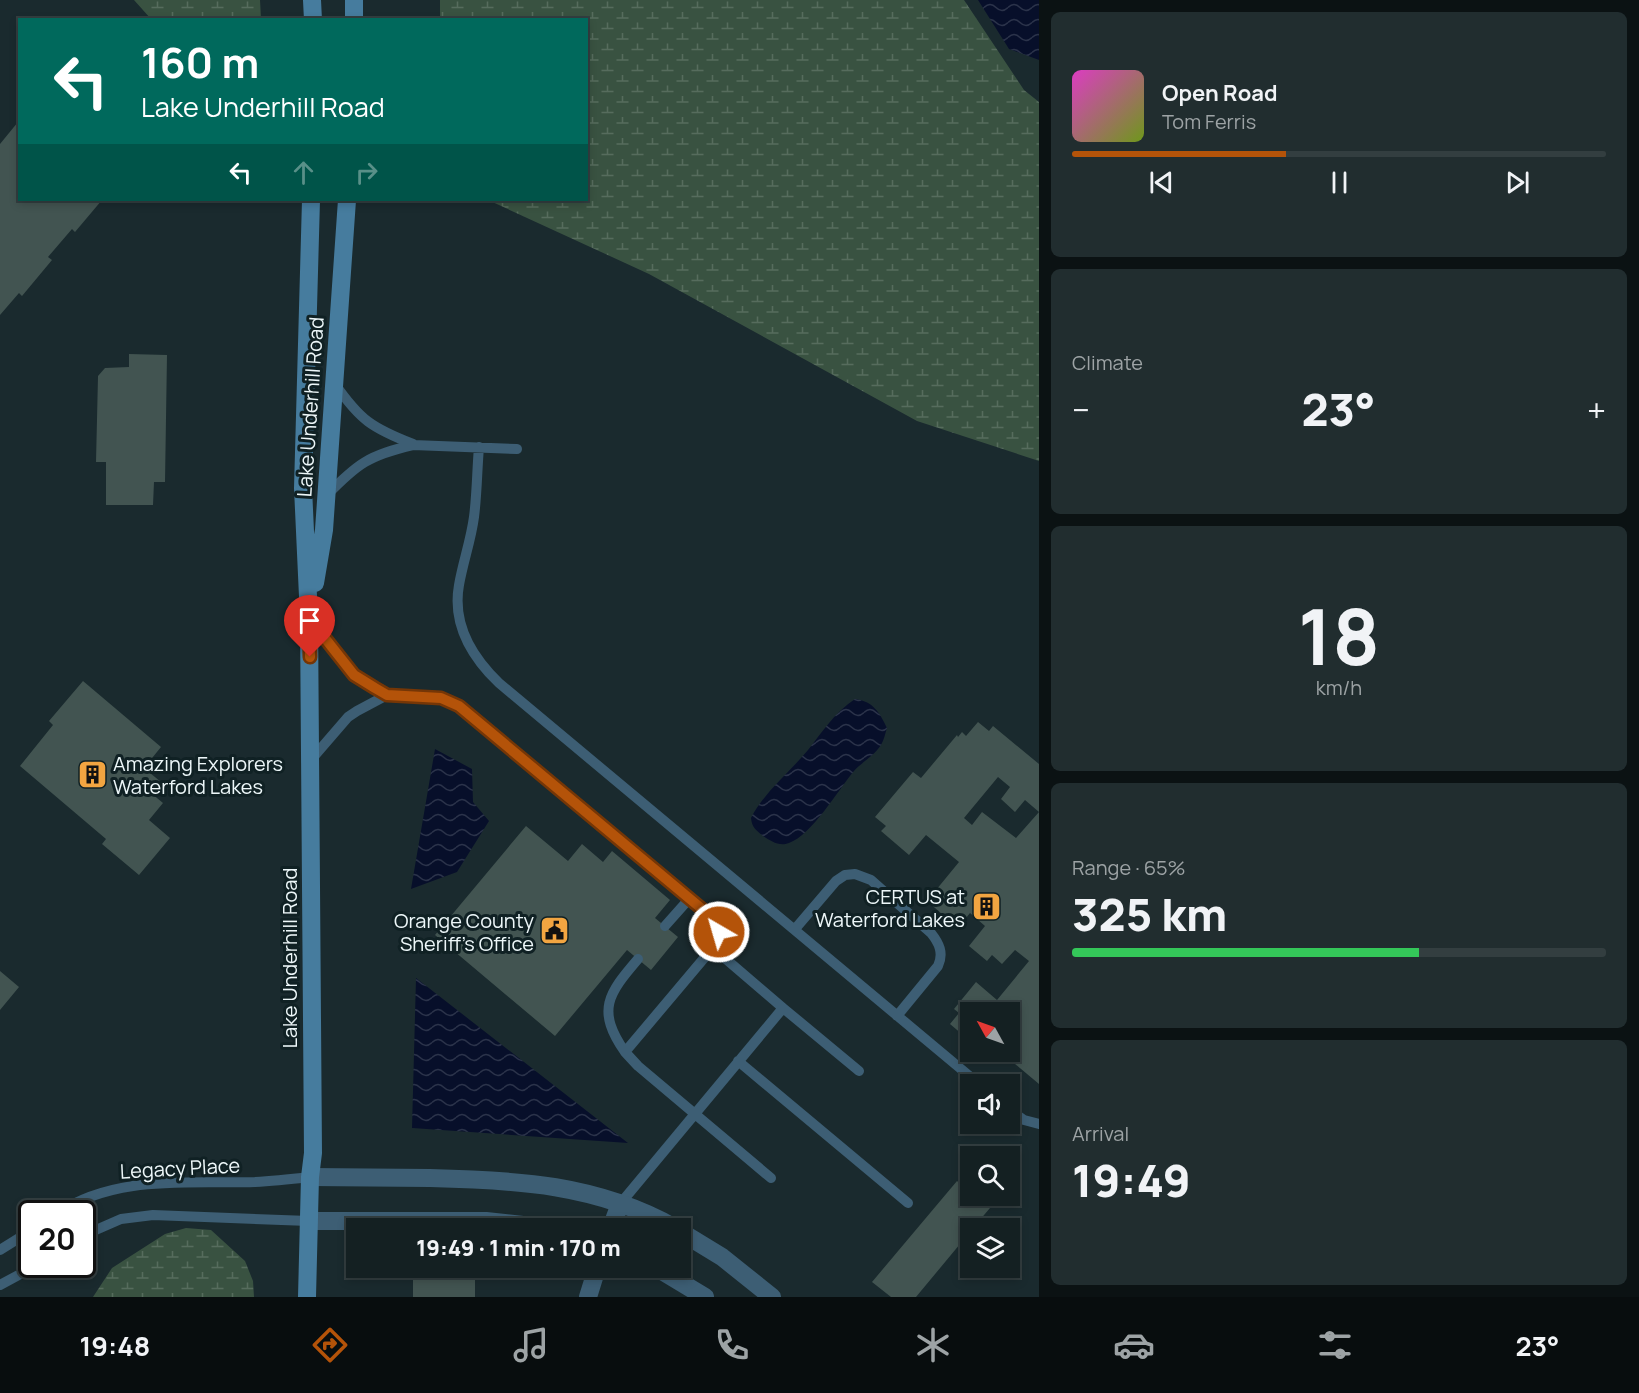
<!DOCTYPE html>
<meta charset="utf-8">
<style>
body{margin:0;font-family:Manrope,sans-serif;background:#212d2f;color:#f1f3f6;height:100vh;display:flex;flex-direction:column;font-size:22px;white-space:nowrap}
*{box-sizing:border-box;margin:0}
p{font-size:20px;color:#9da3a5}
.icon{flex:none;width:33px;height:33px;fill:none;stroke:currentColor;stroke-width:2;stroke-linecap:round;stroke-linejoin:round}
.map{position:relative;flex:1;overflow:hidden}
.side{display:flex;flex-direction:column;gap:12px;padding:12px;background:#0b1213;width:600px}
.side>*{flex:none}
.guide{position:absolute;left:18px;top:18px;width:570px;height:183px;border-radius:0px;box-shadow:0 3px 9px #0003,0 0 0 2px #333e40;background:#00695c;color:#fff;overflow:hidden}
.needle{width:39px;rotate:310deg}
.tools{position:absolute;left:960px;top:1002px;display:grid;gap:12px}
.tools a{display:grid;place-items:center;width:60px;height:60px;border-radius:0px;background:#142022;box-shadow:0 3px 9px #0003,0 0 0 2px #333e40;font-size:30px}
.speed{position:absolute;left:18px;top:1200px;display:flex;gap:12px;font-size:30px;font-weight:700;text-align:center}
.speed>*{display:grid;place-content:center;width:78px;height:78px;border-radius:50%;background:#142022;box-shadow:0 3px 9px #0003,0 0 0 2px #333e40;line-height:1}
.speed .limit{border:3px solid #111;border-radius:9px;background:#fff;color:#111}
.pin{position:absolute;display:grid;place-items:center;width:51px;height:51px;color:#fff;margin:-62px -26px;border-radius:50% 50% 50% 0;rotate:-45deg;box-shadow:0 0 6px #0007}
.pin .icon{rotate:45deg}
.me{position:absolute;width:66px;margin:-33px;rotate:322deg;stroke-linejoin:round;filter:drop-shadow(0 0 4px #0008)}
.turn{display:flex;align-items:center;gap:21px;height:126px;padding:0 24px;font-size:27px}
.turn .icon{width:78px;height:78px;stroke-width:2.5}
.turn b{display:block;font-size:42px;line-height:51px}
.lanes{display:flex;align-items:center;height:57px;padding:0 24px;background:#0003;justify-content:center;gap:30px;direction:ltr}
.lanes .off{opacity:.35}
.big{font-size:45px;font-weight:800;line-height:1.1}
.side .tile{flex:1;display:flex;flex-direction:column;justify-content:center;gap:9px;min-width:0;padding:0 21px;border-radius:9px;background:#212d2f}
.side .dial{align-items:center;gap:0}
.dial b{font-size:78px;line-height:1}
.song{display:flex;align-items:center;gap:18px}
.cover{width:72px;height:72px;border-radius:9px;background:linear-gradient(135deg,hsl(310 70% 55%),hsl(80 70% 35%))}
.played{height:6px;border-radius:3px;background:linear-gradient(90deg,#b45309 40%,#333e40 40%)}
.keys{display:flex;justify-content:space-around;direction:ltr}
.heat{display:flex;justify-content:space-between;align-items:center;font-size:33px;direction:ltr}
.charge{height:9px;border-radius:4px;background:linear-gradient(90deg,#34c759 65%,#333e40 0)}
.trip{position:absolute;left:346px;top:1218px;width:345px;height:60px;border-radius:0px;background:#142022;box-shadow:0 3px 9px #0003,0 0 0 2px #333e40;font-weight:800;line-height:60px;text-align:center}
.tab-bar{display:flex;height:96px;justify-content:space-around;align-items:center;background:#080d0e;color:#9da3a5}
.tab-bar .icon{width:42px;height:42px}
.tab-bar .selected{color:#b45309}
.tab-bar b{font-size:27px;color:#f1f3f6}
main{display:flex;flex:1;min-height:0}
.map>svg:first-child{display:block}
</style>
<main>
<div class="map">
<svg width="1039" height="1297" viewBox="0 0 1039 1297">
<defs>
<pattern id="wetland-marsh" width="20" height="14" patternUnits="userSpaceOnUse" patternTransform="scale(1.5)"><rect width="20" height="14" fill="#395241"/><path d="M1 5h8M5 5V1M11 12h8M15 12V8" fill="none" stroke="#566c5d"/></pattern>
<pattern id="water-waves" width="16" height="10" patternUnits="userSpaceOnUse" patternTransform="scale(1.5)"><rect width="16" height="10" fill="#070f2a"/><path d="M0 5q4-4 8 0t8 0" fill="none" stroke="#2b334a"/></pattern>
</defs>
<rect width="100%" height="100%" fill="#1a2a2e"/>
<!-- wetland -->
<path fill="url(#wetland-marsh)" d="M134,0H260L261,19H151Z
M440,0H964L1024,90L1039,102V461L917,421L649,274L488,200H586V20L440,19Z
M186,1228L211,1230L245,1261L253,1281L254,1297H93L112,1268L165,1234Z"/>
<!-- water -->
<path fill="url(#water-waves)" d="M978,0H1039V60L1009,49Z
M855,699C873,701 880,713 887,728C885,734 884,740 881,745C874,756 862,762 854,771C838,790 812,835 789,843C779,847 771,841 763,836C756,830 752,828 751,818C765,791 789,773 808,750C822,732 835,712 855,699Z
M435,749L472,769L473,802L489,821L457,872L411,889Z
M416,978L628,1143L412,1128Z"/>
<!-- building -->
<path fill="#425451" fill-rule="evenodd" d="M18,122L20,124V200H102L75,232L72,229L48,257L52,260L22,296L19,293L0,315V144Z
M129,354L167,355L165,482H154L153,505H106V462H96L98,376L105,368L129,367Z
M83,681L161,747L144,768L161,782L151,793L163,803L149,820L170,838L139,875L102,844L106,839L20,766L53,725L49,721Z
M978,722L989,731L993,726L1039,764V1084L1002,1053L995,1062L983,1052H1010V1012H970V1041L950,1024L959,1013L954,1009L976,982L997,1000L1029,961L1015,950L1002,964L992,955L987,961L969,946L985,926L970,913L958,928L927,901L959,862L926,835L909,855L881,831L886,826L875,817L913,772L921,778L957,735L958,737L962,732L966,736ZM998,777L1010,787L1001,799L1015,812L1025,800L1039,812L1016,838L982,812L972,825L964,818Z
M526,826L568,861L582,844L603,862L612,851L670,900L655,918L678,937L651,970L627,950L555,1036L435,935Z
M0,971L19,987L0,1010Z
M957,1181L970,1192V1196H975L990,1208L973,1228H970V1232L916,1297H891L872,1282Z
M413,1279H475V1297H413Z"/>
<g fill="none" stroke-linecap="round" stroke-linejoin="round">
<!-- lane -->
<path stroke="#3d5e74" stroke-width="10" d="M335,384C360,420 372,428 413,444
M479,447C477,470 477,494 474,517C471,540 463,562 459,585C452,624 472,657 499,683L979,1084
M326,496C357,464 369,455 413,445L517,449
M387,695L441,698L458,706L708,914L719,932L716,944L625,1052L638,1066L771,1178
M310,761L348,717L357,711L387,695L354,675L311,620
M665,926L689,899
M795,929L836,881L845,875L855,874L871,880L931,933C939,943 944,953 938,966L897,1016
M783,1008L859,1071
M625,1052C596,1010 608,994 638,959
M738,1061L908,1203
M1010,1110L1024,1120L1039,1124
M620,1204L783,1008L713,948
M56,1214C116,1174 187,1184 255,1182C273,1181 292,1179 310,1177
M82,1236L121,1219L153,1215L309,1221
M0,1250L32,1230
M0,1285L39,1264"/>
<!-- street -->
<path stroke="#3d5e74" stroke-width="18" d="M310,1177C350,1177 390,1178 430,1178C516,1180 597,1184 675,1228
M309,1221H486L550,1228
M611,1228L620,1204
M681,1232L722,1257L772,1297
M657,1268L705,1297
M588,1297L597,1268"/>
<!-- secondary -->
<path stroke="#467c9e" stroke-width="18" d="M312,0L313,20
M354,20V0
M315,583L324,530L347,200
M307,1297L310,1177L313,1153L309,618L303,488L311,200"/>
</g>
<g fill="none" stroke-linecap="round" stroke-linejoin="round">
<defs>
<path id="route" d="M310,657L309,618L354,675L375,688L387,695L441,698L459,706L708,914L719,932"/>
</defs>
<!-- route casing -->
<use href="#route" stroke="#753606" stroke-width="15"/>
<!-- route -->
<use href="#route" stroke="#b45309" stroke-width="10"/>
</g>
<!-- icons -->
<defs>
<symbol id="building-square" viewBox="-11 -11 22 22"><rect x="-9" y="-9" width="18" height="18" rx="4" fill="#f2a541" stroke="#102124"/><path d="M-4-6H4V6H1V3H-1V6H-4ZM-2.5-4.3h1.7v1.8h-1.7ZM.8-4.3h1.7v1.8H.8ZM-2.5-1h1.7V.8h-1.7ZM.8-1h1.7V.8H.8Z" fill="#111"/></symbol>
<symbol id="civic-square" viewBox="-11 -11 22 22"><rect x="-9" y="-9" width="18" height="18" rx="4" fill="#f2a541" stroke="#102124"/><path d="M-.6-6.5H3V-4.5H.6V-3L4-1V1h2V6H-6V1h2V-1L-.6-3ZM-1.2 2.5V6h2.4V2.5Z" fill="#111"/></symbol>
</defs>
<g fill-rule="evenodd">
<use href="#building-square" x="76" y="758" width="33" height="33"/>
<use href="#building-square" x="970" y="890" width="33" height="33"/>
<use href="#civic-square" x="538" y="914" width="33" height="33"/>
</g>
<g text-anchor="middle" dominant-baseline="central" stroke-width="6" stroke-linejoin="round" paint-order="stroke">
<!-- street labels -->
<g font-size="20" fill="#edf7f9" stroke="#102124">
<text transform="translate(310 407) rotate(-86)">Lake Underhill Road</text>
<text transform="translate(289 958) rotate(-90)">Lake Underhill Road</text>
<text transform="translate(180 1168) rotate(-3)">Legacy Place</text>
</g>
<!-- poi labels -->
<g font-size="20" fill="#edf7f9" stroke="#102124" text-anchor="end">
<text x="113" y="763" text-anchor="start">Amazing Explorers<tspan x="113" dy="23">Waterford Lakes</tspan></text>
<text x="965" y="896">CERTUS at<tspan x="965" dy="23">Waterford Lakes</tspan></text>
<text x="534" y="920">Orange County<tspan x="534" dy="23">Sheriff's Office</tspan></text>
</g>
</g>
</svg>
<div class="tools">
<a><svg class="needle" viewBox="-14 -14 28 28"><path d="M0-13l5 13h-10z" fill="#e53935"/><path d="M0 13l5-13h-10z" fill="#9da3a5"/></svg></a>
<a><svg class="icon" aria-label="sound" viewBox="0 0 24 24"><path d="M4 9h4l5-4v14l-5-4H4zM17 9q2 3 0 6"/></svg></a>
<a><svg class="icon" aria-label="search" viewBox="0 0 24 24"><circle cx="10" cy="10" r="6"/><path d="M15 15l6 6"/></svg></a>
<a><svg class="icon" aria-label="layers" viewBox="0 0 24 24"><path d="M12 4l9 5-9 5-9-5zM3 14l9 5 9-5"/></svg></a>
</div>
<div class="speed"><div class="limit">20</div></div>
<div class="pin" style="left:310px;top:657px;background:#d93025"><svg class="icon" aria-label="arrive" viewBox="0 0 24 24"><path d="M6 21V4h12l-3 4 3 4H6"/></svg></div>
<svg class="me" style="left:719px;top:932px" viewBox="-20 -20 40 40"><circle r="17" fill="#b45309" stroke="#fff" stroke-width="3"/><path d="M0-11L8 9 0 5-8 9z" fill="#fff"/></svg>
<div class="trip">19:49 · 1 min · 170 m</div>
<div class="guide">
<div class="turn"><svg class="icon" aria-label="left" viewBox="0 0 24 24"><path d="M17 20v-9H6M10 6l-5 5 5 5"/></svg><div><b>160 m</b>Lake Underhill Road</div></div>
<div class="lanes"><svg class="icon" aria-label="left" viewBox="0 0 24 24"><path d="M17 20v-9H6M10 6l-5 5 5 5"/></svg><svg class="icon off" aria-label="ahead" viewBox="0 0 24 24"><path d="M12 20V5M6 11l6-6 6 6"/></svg><svg class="icon off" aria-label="right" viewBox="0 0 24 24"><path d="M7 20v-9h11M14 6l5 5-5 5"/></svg></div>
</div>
</div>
<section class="side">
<div class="tile">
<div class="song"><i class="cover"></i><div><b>Open Road</b><p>Tom Ferris</p></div></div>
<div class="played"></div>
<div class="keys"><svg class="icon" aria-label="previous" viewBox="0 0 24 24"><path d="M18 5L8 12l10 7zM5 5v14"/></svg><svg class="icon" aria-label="pause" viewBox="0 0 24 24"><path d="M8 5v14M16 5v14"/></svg><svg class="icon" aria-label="next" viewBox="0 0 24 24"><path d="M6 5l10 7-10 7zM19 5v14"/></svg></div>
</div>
<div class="tile"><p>Climate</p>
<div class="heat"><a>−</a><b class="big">23°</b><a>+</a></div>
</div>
<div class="tile dial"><b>18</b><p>km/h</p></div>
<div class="tile"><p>Range · 65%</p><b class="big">325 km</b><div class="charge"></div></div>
<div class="tile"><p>Arrival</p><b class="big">19:49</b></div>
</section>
</main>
<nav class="tab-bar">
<b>19:48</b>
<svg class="icon selected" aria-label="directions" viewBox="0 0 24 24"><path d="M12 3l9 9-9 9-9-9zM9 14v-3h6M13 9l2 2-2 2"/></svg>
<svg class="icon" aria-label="music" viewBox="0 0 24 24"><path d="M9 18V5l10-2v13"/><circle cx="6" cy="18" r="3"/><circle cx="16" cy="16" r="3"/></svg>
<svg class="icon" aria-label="phone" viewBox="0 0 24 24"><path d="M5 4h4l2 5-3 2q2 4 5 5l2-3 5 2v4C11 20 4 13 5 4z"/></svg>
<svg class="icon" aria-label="climate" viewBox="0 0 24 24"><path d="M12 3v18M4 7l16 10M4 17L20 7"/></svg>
<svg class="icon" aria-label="car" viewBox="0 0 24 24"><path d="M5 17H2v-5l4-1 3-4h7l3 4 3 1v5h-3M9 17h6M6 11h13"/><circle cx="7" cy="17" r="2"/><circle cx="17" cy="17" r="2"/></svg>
<svg class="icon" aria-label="filters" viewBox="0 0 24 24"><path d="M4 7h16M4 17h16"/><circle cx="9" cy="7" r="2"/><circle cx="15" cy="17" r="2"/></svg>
<b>23°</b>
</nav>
